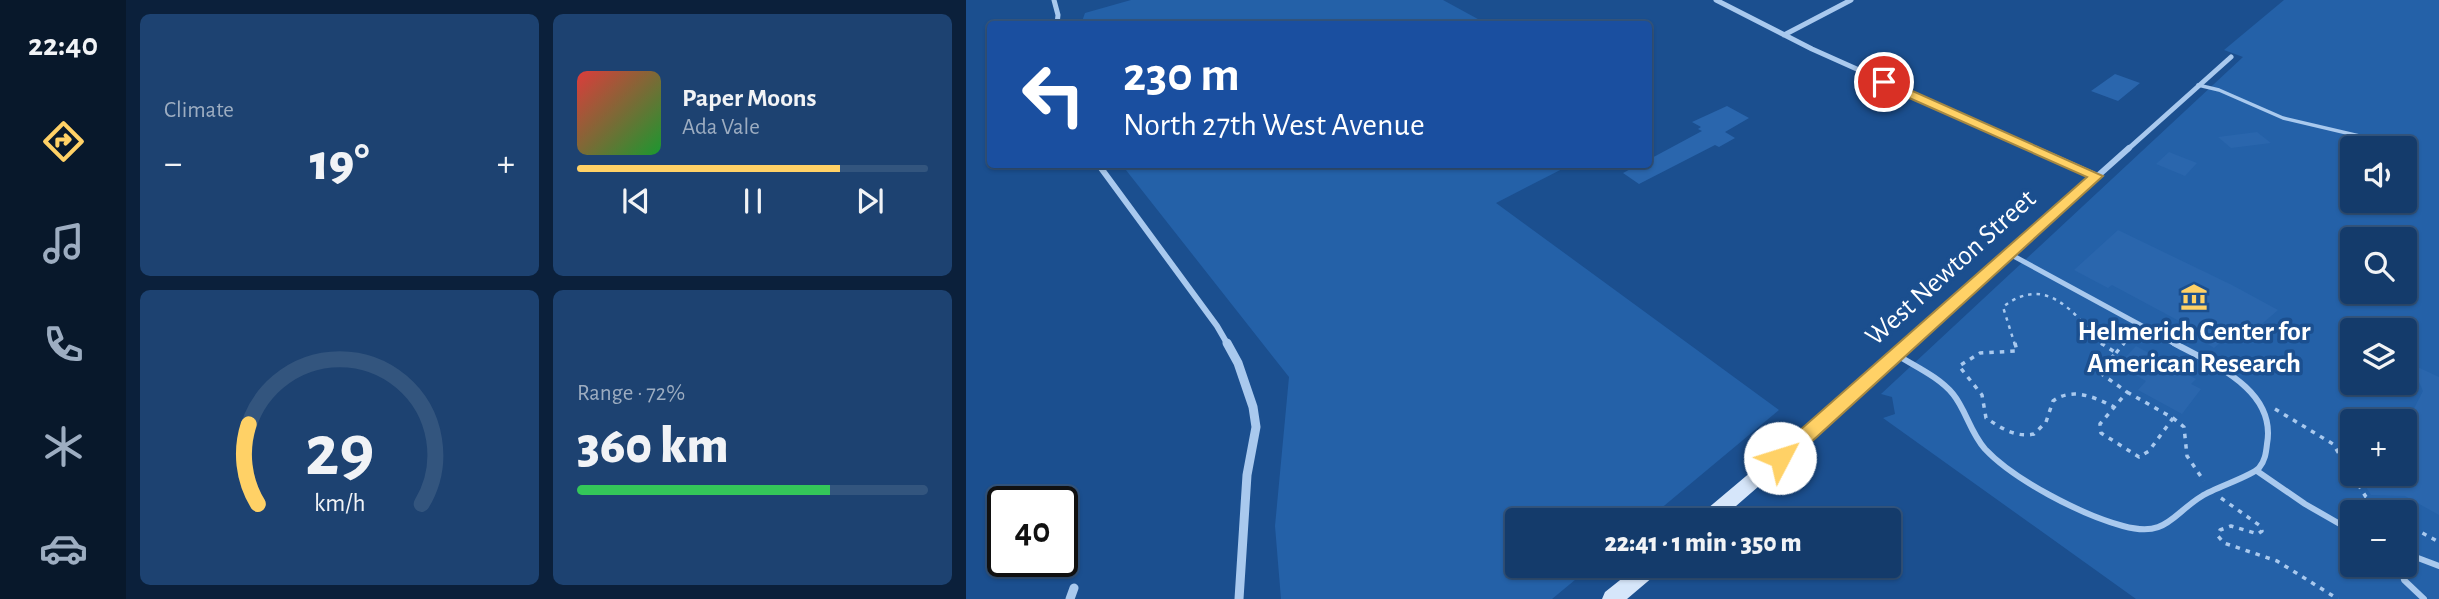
<!DOCTYPE html>
<meta charset="utf-8">
<style>
body{margin:0;font-family:"Alegreya Sans",sans-serif;background:#1d4271;color:#f1f3f6;height:100vh;display:flex;flex-direction:column;font-size:26px;white-space:nowrap}
*{box-sizing:border-box;margin:0}
p{font-size:23px;color:#9dadc1}
.icon{flex:none;width:38px;height:38px;fill:none;stroke:currentColor;stroke-width:2;stroke-linecap:round;stroke-linejoin:round}
.map{position:relative;flex:1;overflow:hidden}
.panel{display:flex;flex-direction:column;gap:14px;padding:14px;background:#0b203b;width:840px}
.panel>*{flex:none}
.guide{position:absolute;left:21px;top:21px;width:665px;height:147px;border-radius:7px;box-shadow:0 2px 5px #0004,0 0 0 2px #33557e;background:#1a4fa0;color:#fff;overflow:hidden}
.controls{position:absolute;left:1374px;top:136px;display:grid;gap:14px}
.controls a{display:grid;place-items:center;width:77px;height:77px;border-radius:7px;background:#143b6b;box-shadow:0 2px 5px #0004,0 0 0 2px #33557e;font-size:35px}
.speed{position:absolute;left:21px;top:486px;display:flex;gap:14px;font-size:35px;font-weight:700;text-align:center}
.speed>*{display:grid;place-content:center;width:91px;height:91px;border-radius:50%;background:#143b6b;box-shadow:0 2px 5px #0004,0 0 0 2px #33557e;line-height:1}
.speed .limit{border:4px solid #111;border-radius:10px;background:#fff;color:#111}
.pin{position:absolute;display:grid;place-items:center;width:60px;height:60px;color:#fff;margin:-30px;border:4px solid #fff;border-radius:50%;box-shadow:0 2px 7px #0007}
.me{position:absolute;width:77px;margin:-38px;rotate:50deg;stroke-linejoin:round;filter:drop-shadow(0 0 5px #0008)}
.turn{display:flex;align-items:center;gap:24px;height:147px;padding:0 21px;font-size:32px}
.turn .icon{width:91px;height:91px;stroke-width:2.5}
.turn b{display:block;font-size:49px;line-height:60px}
.big{font-size:52px;font-weight:800;line-height:1.1}
.panel .widget{flex:1;display:flex;flex-direction:column;justify-content:center;gap:10px;min-width:0;padding:0 24px;border-radius:10px;background:#1d4271}
.panel .dial{align-items:center;gap:0}
.dial svg{height:182px;overflow:visible;fill:none;stroke:#33557e;stroke-width:7;stroke-linecap:round;text-anchor:middle}
.dial text{fill:#f1f3f6;stroke:none}
.song{display:flex;align-items:center;gap:21px}
.cover{width:84px;height:84px;border-radius:10px;background:linear-gradient(135deg,hsl(0 70% 55%),hsl(130 70% 35%))}
.played{height:7px;border-radius:4px;background:linear-gradient(90deg,#ffd166 75%,#33557e 75%)}
.keys{display:flex;justify-content:space-around;direction:ltr}
.heat{display:flex;justify-content:space-between;align-items:center;font-size:38px;direction:ltr}
.charge{height:10px;border-radius:5px;background:linear-gradient(90deg,#34c759 72%,#33557e 0)}
.panel .tiles{flex:1;display:grid;gap:14px;grid-template-columns:repeat(2,1fr)}
.trip{position:absolute;left:539px;top:508px;width:396px;height:70px;border-radius:7px;background:#143b6b;box-shadow:0 2px 5px #0004,0 0 0 2px #33557e;font-weight:800;line-height:70px;text-align:center}
main{display:flex;flex:1;min-height:0}
.dock{display:flex;flex-direction:column;width:126px;justify-content:space-around;align-items:center;background:#08182b;color:#9dadc1}
.dock .icon{width:49px;height:49px}
.dock .on{color:#ffd166}
.dock b{font-size:32px;color:#f1f3f6}
.map>svg:first-child{display:block}
</style>
<main>
<nav class="dock">
<b>22:40</b>
<svg class="icon on" aria-label="directions" viewBox="0 0 24 24"><path d="M12 3l9 9-9 9-9-9zM9 14v-3h6M13 9l2 2-2 2"/></svg>
<svg class="icon" aria-label="music" viewBox="0 0 24 24"><path d="M9 18V5l10-2v13"/><circle cx="6" cy="18" r="3"/><circle cx="16" cy="16" r="3"/></svg>
<svg class="icon" aria-label="phone" viewBox="0 0 24 24"><path d="M5 4h4l2 5-3 2q2 4 5 5l2-3 5 2v4C11 20 4 13 5 4z"/></svg>
<svg class="icon" aria-label="climate" viewBox="0 0 24 24"><path d="M12 3v18M4 7l16 10M4 17L20 7"/></svg>
<svg class="icon" aria-label="car" viewBox="0 0 24 24"><path d="M5 17H2v-5l4-1 3-4h7l3 4 3 1v5h-3M9 17h6M6 11h13"/><circle cx="7" cy="17" r="2"/><circle cx="17" cy="17" r="2"/></svg>
</nav>
<section class="panel">
<div class="tiles">
<div class="widget"><p>Climate</p>
<div class="heat"><a>−</a><b class="big">19°</b><a>+</a></div>
</div>
<div class="widget">
<div class="song"><i class="cover"></i><div><b>Paper Moons</b><p>Ada Vale</p></div></div>
<div class="played"></div>
<div class="keys"><svg class="icon" aria-label="previous" viewBox="0 0 24 24"><path d="M18 5L8 12l10 7zM5 5v14"/></svg><svg class="icon" aria-label="pause" viewBox="0 0 24 24"><path d="M8 5v14M16 5v14"/></svg><svg class="icon" aria-label="next" viewBox="0 0 24 24"><path d="M6 5l10 7-10 7zM19 5v14"/></svg></div>
</div>
<div class="widget dial"><svg viewBox="0 0 100 80">
<path d="M14 69A42 42 0 1 1 86 69"/>
<path d="M14 69A42 42 0 0 1 10 34" stroke="#ffd166"/>
<text x="50" y="56" font-size="32" font-weight="700">29</text>
<text x="50" y="72" font-size="11">km/h</text>
</svg></div>
<div class="widget"><p>Range · 72%</p><b class="big">360 km</b><div class="charge"></div></div>
</div>
</section>
<div class="map">
<svg width="1473" height="599" viewBox="0 0 1473 599">
<rect width="100%" height="100%" fill="#1b4f8f"/>
<!-- green -->
<path fill="#2461a8" fill-rule="evenodd" d="M165,0H477L521,24H115L119,13Z
M1318,0H1473V599H1170L917,418L929,414L926,397L915,394L1277,57L1258,50ZM1386,149H1438V201H1386ZM1386,240H1438V292H1386ZM1386,331H1438V383H1386ZM1386,422H1438V474H1386ZM1386,513H1438V565H1386Z
M156,165H604L530,203L813,410L681,520H551V565H627L586,599H315L309,526L323,377Z"/>
<!-- building -->
<path fill="#2a66ad" d="M1149,74L1174,83L1152,101L1125,91Z
M761,106L783,118L759,132L769,138L753,147L749,145L673,184L657,173L674,164H682V160L736,131L732,129L735,127L726,122Z
M1291,132L1305,143L1265,148L1252,137Z
M1203,152L1231,163L1219,176L1190,164Z
M1152,230L1266,285L1312,310L1275,342L1263,335L1248,348L1211,325L1215,322L1146,285L1142,288L1108,270Z
M1170,346L1230,379L1225,384L1235,389L1216,414L1172,390L1180,381L1160,370L1164,365L1156,361Z
M1445,364L1473,377V515L1439,496L1405,495L1392,474H1438V428L1457,391Z"/>
<g fill="none" stroke-linecap="round" stroke-linejoin="round">
<!-- path-far1 -->
<path stroke="#a9c9ee" stroke-width="2.5" stroke-dasharray="3.5 5" stroke-linecap="butt" d="M1049,345L1037,307C1080,273 1109,313 1136,345
M1157,345L1166,334"/>
<!-- path -->
<path stroke="#a9c9ee" stroke-width="3.5" stroke-dasharray="4.5 6" stroke-linecap="butt" d="M1049,343L1051,351L1014,353L993,366L1016,395L1020,418C1035,428 1050,438 1068,434L1080,422L1087,401C1106,387 1129,397 1148,407
M1135,343L1150,353L1136,368L1137,375L1161,392
M1150,353L1158,343
M1161,392L1207,418L1183,451L1173,457L1135,433L1134,424Z
M1309,409L1367,444L1400,497L1422,513
M1207,418L1218,427L1221,456L1238,481
M1255,498L1293,525L1296,531L1292,534L1265,526L1254,530L1252,536L1258,543L1311,561L1372,599
M1438,523L1473,542"/>
<!-- lane-far2 -->
<path stroke="#a9c9ee" stroke-width="3.5" d="M1232,85L1253,90L1317,118L1402,138"/>
<!-- lane-far1 -->
<path stroke="#a9c9ee" stroke-width="5" d="M1042,253L1211,345"/>
<!-- lane -->
<path stroke="#a9c9ee" stroke-width="6" d="M931,355C950,367 973,377 987,394C1000,410 1004,432 1019,449C1048,480 1116,515 1157,526C1201,538 1205,515 1236,496C1248,488 1286,476 1293,468C1299,461 1300,453 1301,444C1311,389 1246,364 1208,343
M1291,471L1339,504L1386,531
M1438,560L1452,558L1473,566
M1435,565L1438,580L1458,599"/>
<!-- street-far2 -->
<path stroke="#a9c9ee" stroke-width="5" d="M88,0L92,15L91,24
M750,0L846,49L1072,150
M818,35L885,0
M1161,150L1265,57"/>
<!-- street-far1 -->
<path stroke="#a9c9ee" stroke-width="6" d="M1068,148L1131,176
M132,164L251,326L262,345
M942,345L1163,148"/>
<!-- street -->
<path stroke="#a9c9ee" stroke-width="9" d="M261,343L272,363L287,407L290,427L281,475L273,599
M873,407L944,343
M104,599L108,588"/>
<!-- secondary -->
<path fill="#d6e6fa" fill-rule="evenodd" d="M873,401L879,403L881,407L879,411L754,520H732L735,514L867,403Z
M673,565H696L694,571L661,599H636L639,592Z"/>
</g>
<!-- route -->
<path fill="#ffd166" stroke="#a68842" stroke-width="2" d="M914,80H922L1137,176L821,464L814,466L808,464L805,458L808,453L1121,177L914,85Z"/>
<!-- icons -->
<defs>
<symbol id="museum-bare" viewBox="-9 -9 18 18"><path d="M0-6L6-3V-2H-6V-3ZM-5-1h2V3h-2ZM-1-1h2V3h-2ZM3-1h2V3H3ZM-6 4H6V6H-6Z" fill="#ffd166" stroke="#1b4f8f" stroke-width="2.5" paint-order="stroke"/></symbol>
</defs>
<g fill-rule="evenodd">
<use href="#museum-bare" x="1209" y="278" width="38" height="38"/>
</g>
<g text-anchor="middle" dominant-baseline="central" stroke-width="7" stroke-linejoin="round" paint-order="stroke">
<!-- street labels -->
<g font-size="28" fill="#fff" stroke="#1b4f8f">
<text transform="translate(985 268) rotate(-42)">West Newton Street</text>
</g>
<!-- poi labels -->
<g font-size="28" font-weight="bold" fill="#fff" stroke="#1b4f8f">
<text x="1228" y="332">Helmerich Center for<tspan x="1228" dy="32">American Research</tspan></text>
</g>
</g>
</svg>
<div class="controls">
<a><svg class="icon" aria-label="sound" viewBox="0 0 24 24"><path d="M4 9h4l5-4v14l-5-4H4zM17 9q2 3 0 6"/></svg></a>
<a><svg class="icon" aria-label="search" viewBox="0 0 24 24"><circle cx="10" cy="10" r="6"/><path d="M15 15l6 6"/></svg></a>
<a><svg class="icon" aria-label="layers" viewBox="0 0 24 24"><path d="M12 4l9 5-9 5-9-5zM3 14l9 5 9-5"/></svg></a>
<a>+</a>
<a>−</a>
</div>
<div class="speed"><div class="limit">40</div></div>
<div class="pin" style="left:918px;top:82px;background:#d93025"><svg class="icon" aria-label="arrive" viewBox="0 0 24 24"><path d="M6 21V4h12l-3 4 3 4H6"/></svg></div>
<svg class="me" style="left:814px;top:458px" viewBox="-20 -20 40 40"><circle r="19" fill="#fff"/><path d="M0-13L10 11 0 6-10 11z" fill="#ffd166"/></svg>
<div class="trip">22:41 · 1 min · 350 m</div>
<div class="guide">
<div class="turn"><svg class="icon" aria-label="left" viewBox="0 0 24 24"><path d="M17 20v-9H6M10 6l-5 5 5 5"/></svg><div><b>230 m</b>North 27th West Avenue</div></div>
</div>
</div>
</main>
